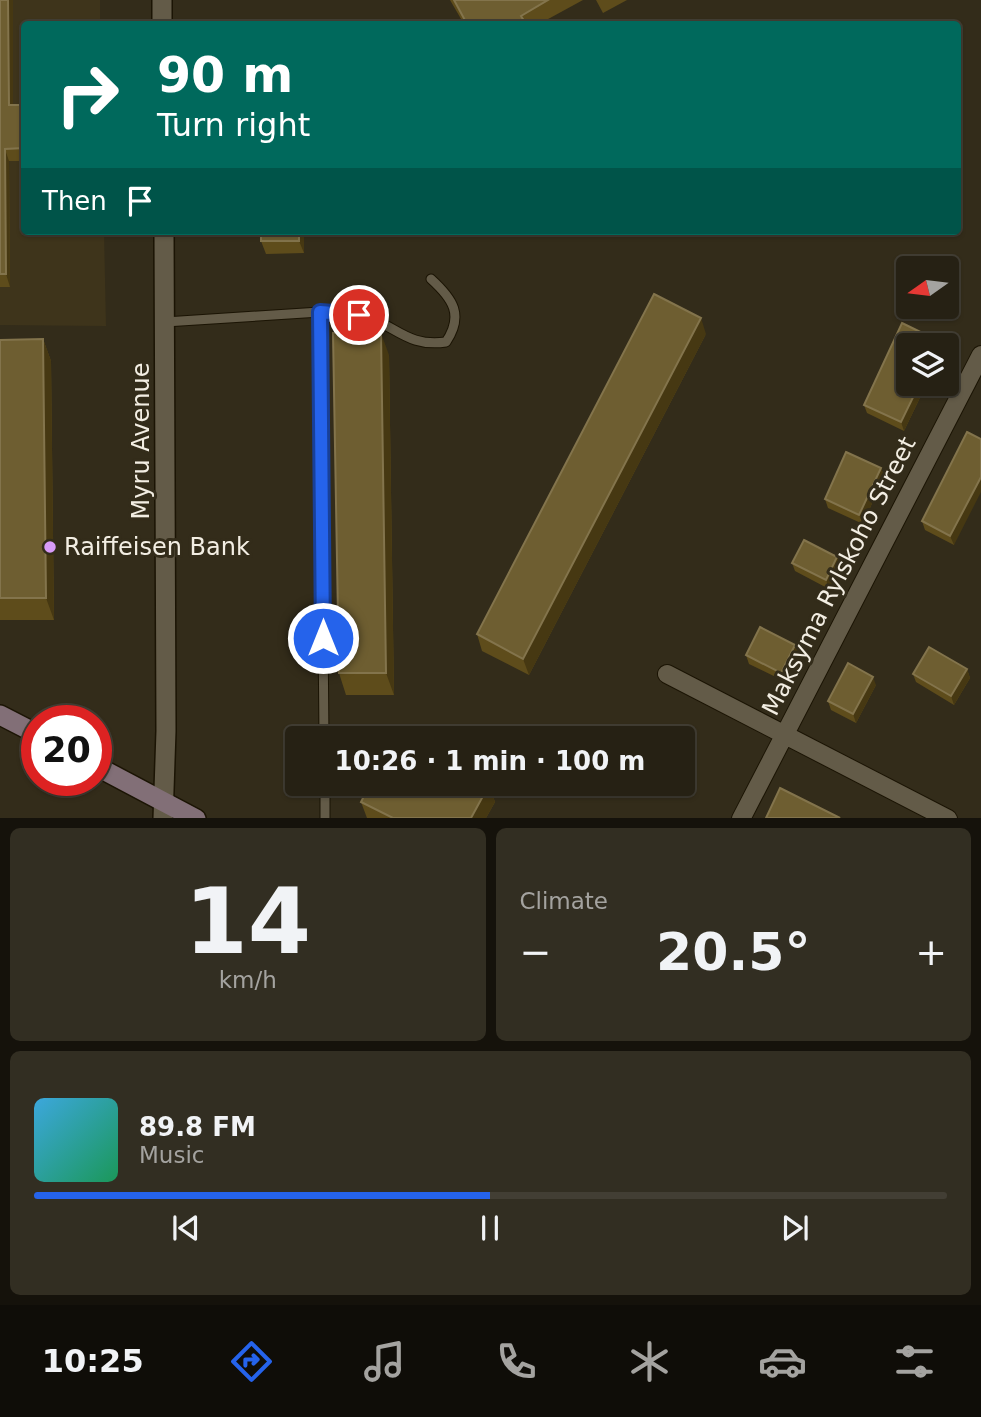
<!DOCTYPE html>
<meta charset="utf-8">
<style>
body{margin:0;font-family:"DejaVu Sans",sans-serif;background:#322e22;color:#f1f3f6;height:100vh;display:flex;flex-direction:column;font-size:26px;white-space:nowrap}
*{box-sizing:border-box;margin:0}
p{font-size:23px;color:#a4a3a0}
.icon{flex:none;width:38px;height:38px;fill:none;stroke:currentColor;stroke-width:2;stroke-linecap:round;stroke-linejoin:round}
.map{position:relative;height:818px;overflow:hidden}
.details{display:flex;flex-direction:column;gap:10px;padding:10px;background:#15120b;flex:1}
.details>*{flex:none}
.banner{position:absolute;left:21px;top:21px;width:940px;height:214px;border-radius:7px;box-shadow:0 2px 5px #0004,0 0 0 2px #423e34;background:#00695c;color:#fff;overflow:hidden}
.needle{width:46px;rotate:256deg}
.tools{position:absolute;left:896px;top:256px;display:grid;gap:14px}
.tools a{display:grid;place-items:center;width:63px;height:63px;border-radius:7px;background:#262114;box-shadow:0 2px 5px #0004,0 0 0 2px #423e34;font-size:35px}
.speed{position:absolute;left:21px;top:705px;display:flex;gap:14px;font-size:35px;font-weight:700;text-align:center}
.speed>*{display:grid;place-content:center;width:91px;height:91px;border-radius:50%;background:#262114;box-shadow:0 2px 5px #0004,0 0 0 2px #423e34;line-height:1}
.speed .limit{border:10px solid #d22;background:#fff;color:#111}
.pin{position:absolute;display:grid;place-items:center;width:60px;height:60px;color:#fff;margin:-30px;border:4px solid #fff;border-radius:50%;box-shadow:0 2px 7px #0007}
.me{position:absolute;width:77px;margin:-38px;rotate:0deg;stroke-linejoin:round;filter:drop-shadow(0 0 5px #0008)}
.turn{display:flex;align-items:center;gap:24px;height:147px;padding:0 21px;font-size:32px}
.turn .icon{width:91px;height:91px;stroke-width:2.5}
.turn b{display:block;font-size:49px;line-height:60px}
.then{display:flex;align-items:center;height:66px;padding:0 21px;background:#0003;gap:14px;font-size:26px}
.big{font-size:52px;font-weight:700;line-height:1.1}
.details .widget{flex:1;display:flex;flex-direction:column;justify-content:center;gap:10px;min-width:0;padding:0 24px;border-radius:10px;background:#322e22}
.details .dial{align-items:center;gap:0}
.dial b{font-size:91px;line-height:1}
.song{display:flex;align-items:center;gap:21px}
.cover{width:84px;height:84px;border-radius:10px;background:linear-gradient(135deg,hsl(200 70% 55%),hsl(150 70% 35%))}
.played{height:7px;border-radius:4px;background:linear-gradient(90deg,#2563eb 50%,#423e34 50%)}
.keys{display:flex;justify-content:space-around;direction:ltr}
.heat{display:flex;justify-content:space-between;align-items:center;font-size:38px;direction:ltr}
.details .tiles{flex:1;display:grid;gap:10px;grid-template-columns:1fr 1fr}
.widget:last-child{grid-column:span 2}
.trip{position:absolute;left:285px;top:726px;width:410px;height:70px;border-radius:7px;background:#262114;box-shadow:0 2px 5px #0004,0 0 0 2px #423e34;font-weight:700;line-height:70px;text-align:center}
.tabs{display:flex;height:112px;justify-content:space-around;align-items:center;background:#0f0d08;color:#a4a3a0}
.tabs .icon{width:49px;height:49px}
.tabs .current{color:#2563eb}
.tabs b{font-size:32px;color:#f1f3f6}
.map>svg:first-child{display:block}
</style>
<div class="map">
<svg width="981" height="819" viewBox="0 0 981 819">
<rect width="100%" height="100%" fill="#332c1a"/>
<!-- built -->
<path fill="#3e341b" d="M0,0H100V24H24V231H104L106,326L0,325Z"/>
<g fill="none" stroke-linecap="round" stroke-linejoin="round">
<defs>
<path id="service" d="M320,312C333,313 347,312 359,315C394,322 405,348 446,342C464,315 453,299 431,279
M165,322L320,312L324,738
M325,784V819"/>
<path id="minor" d="M667,674L948,819
M741,819L981,355"/>
<path id="tertiary" d="M162,0V24
M163,819L166,731L164,231"/>
<path id="secondary" d="M0,715L37,734
M96,766L196,819"/>
</defs>
<!-- service casing -->
<use href="#service" stroke="#1b1404" stroke-width="11"/>
<!-- minor casing -->
<use href="#minor" stroke="#1b1404" stroke-width="20"/>
<!-- tertiary casing -->
<use href="#tertiary" stroke="#1b1404" stroke-width="22"/>
<!-- secondary casing -->
<use href="#secondary" stroke="#1b1404" stroke-width="22"/>
<!-- service -->
<use href="#service" stroke="#635b48" stroke-width="9"/>
<!-- minor -->
<use href="#minor" stroke="#635b48" stroke-width="18"/>
<!-- tertiary -->
<use href="#tertiary" stroke="#635b48" stroke-width="19"/>
<!-- secondary -->
<use href="#secondary" stroke="#826f77" stroke-width="19"/>
</g>
<!-- wall -->
<path fill="#5e4c1b" d="M0,0H13V105H24V161H9L10,287H0Z
M450,0H583L539,24H464Z
M596,0H627L603,13Z
M261,231H304V253L266,254L261,241Z
M902,323L946,345H908V383H927L904,431L867,413L864,405Z
M706,334L529,675L482,651L477,634Z
M43,339L51,361L54,620H0V340Z
M389,355L394,695H346L339,673Z
M967,432L954,545L925,530L922,521Z
M881,468L884,476L863,524L828,508L825,499Z
M837,557L841,566L829,589L795,571L792,563Z
M799,653L784,681L749,664L746,655Z
M967,669L970,678L954,705L916,682L913,674Z
M876,685L856,723L831,710L828,701Z
M489,785L495,802L486,818H367L361,802Z"/>
<!-- shaded-wall -->
<path fill="#463812" d="M8,0H13V118L9,105Z
M5,149L9,161L10,287L6,274Z
M299,231H304V253L299,241Z
M701,318L706,334L529,675L523,659Z
M381,333L389,355L394,695L386,673Z
M43,339L51,361L54,620L46,598Z
M920,383H927L904,431L901,422Z
M881,468L884,476L863,524L859,515Z
M981,477V492L954,545L950,536Z
M837,557L841,566L829,589L826,580Z
M795,645L799,653L784,681L781,673Z
M967,669L970,678L954,705L951,696Z
M873,677L876,685L856,723L853,714Z
M489,785L495,802L486,818H471Z"/>
<!-- building -->
<path fill="#6e5e31" stroke="#83744c" stroke-width="2" d="M0,0H8L9,105H24V148L5,149L6,274H0Z
M454,0H548L521,16L526,24H467Z
M261,231H299V241H261Z
M654,294L701,318L523,659L477,634Z
M902,323L945,344L908,345V383H920L901,422L864,405Z
M333,333H381L386,673H339Z
M43,339L46,598H0V340Z
M967,432L981,439V477L950,536L922,521Z
M846,452L881,468L859,515L825,499Z
M804,540L837,557L826,580L792,563Z
M760,627L795,645L781,673L746,655Z
M929,647L967,669L951,696L913,674Z
M848,663L873,677L853,714L828,701Z
M370,784H486L489,785L471,818H393L361,802Z
M780,788L840,818H766Z"/>
<g fill="none" stroke-linecap="round" stroke-linejoin="round">
<defs>
<path id="route" d="M323,638L320,312L359,315"/>
</defs>
<!-- route casing -->
<use href="#route" stroke="#184099" stroke-width="18"/>
<!-- route -->
<use href="#route" stroke="#2563eb" stroke-width="12"/>
</g>
<!-- markers -->
<circle fill="#d89bf8" stroke="#332c1a" stroke-width="2.5" cx="50" cy="547" r="7"/>
<g text-anchor="middle" dominant-baseline="central" stroke-width="6" stroke-linejoin="round" paint-order="stroke">
<!-- street labels -->
<g font-size="24" fill="#f3eee3" stroke="#332c1a">
<text transform="translate(141 441) rotate(-90)">Myru Avenue</text>
<text transform="translate(839 576) rotate(-63)">Maksyma Rylskoho Street</text>
</g>
<!-- poi labels -->
<g font-size="24" fill="#f3eee3" stroke="#332c1a" text-anchor="start">
<text x="64" y="547">Raiffeisen Bank</text>
</g>
</g>
</svg>
<div class="tools">
<a><svg class="needle" viewBox="-14 -14 28 28"><path d="M0-13l5 13h-10z" fill="#e53935"/><path d="M0 13l5-13h-10z" fill="#a4a3a0"/></svg></a>
<a><svg class="icon" aria-label="layers" viewBox="0 0 24 24"><path d="M12 4l9 5-9 5-9-5zM3 14l9 5 9-5"/></svg></a>
</div>
<div class="speed"><div class="limit">20</div></div>
<div class="pin" style="left:359px;top:315px;background:#d93025"><svg class="icon" aria-label="arrive" viewBox="0 0 24 24"><path d="M6 21V4h12l-3 4 3 4H6"/></svg></div>
<svg class="me" style="left:323px;top:638px" viewBox="-20 -20 40 40"><circle r="17" fill="#2563eb" stroke="#fff" stroke-width="3"/><path d="M0-11L8 9 0 5-8 9z" fill="#fff"/></svg>
<div class="trip">10:26 · 1 min · 100 m</div>
<div class="banner">
<div class="turn"><svg class="icon" aria-label="right" viewBox="0 0 24 24"><path d="M7 20v-9h11M14 6l5 5-5 5"/></svg><div><b>90 m</b>Turn right</div></div>
<div class="then">Then<svg class="icon" aria-label="arrive" viewBox="0 0 24 24"><path d="M6 21V4h12l-3 4 3 4H6"/></svg></div>
</div>
</div>
<section class="details">
<div class="tiles">
<div class="widget dial"><b>14</b><p>km/h</p></div>
<div class="widget"><p>Climate</p>
<div class="heat"><a>−</a><b class="big">20.5°</b><a>+</a></div>
</div>
<div class="widget">
<div class="song"><i class="cover"></i><div><b>89.8 FM</b><p>Music</p></div></div>
<div class="played"></div>
<div class="keys"><svg class="icon" aria-label="previous" viewBox="0 0 24 24"><path d="M18 5L8 12l10 7zM5 5v14"/></svg><svg class="icon" aria-label="pause" viewBox="0 0 24 24"><path d="M8 5v14M16 5v14"/></svg><svg class="icon" aria-label="next" viewBox="0 0 24 24"><path d="M6 5l10 7-10 7zM19 5v14"/></svg></div>
</div>
</div>
</section>
<nav class="tabs">
<b>10:25</b>
<svg class="icon current" aria-label="directions" viewBox="0 0 24 24"><path d="M12 3l9 9-9 9-9-9zM9 14v-3h6M13 9l2 2-2 2"/></svg>
<svg class="icon" aria-label="music" viewBox="0 0 24 24"><path d="M9 18V5l10-2v13"/><circle cx="6" cy="18" r="3"/><circle cx="16" cy="16" r="3"/></svg>
<svg class="icon" aria-label="phone" viewBox="0 0 24 24"><path d="M5 4h4l2 5-3 2q2 4 5 5l2-3 5 2v4C11 20 4 13 5 4z"/></svg>
<svg class="icon" aria-label="climate" viewBox="0 0 24 24"><path d="M12 3v18M4 7l16 10M4 17L20 7"/></svg>
<svg class="icon" aria-label="car" viewBox="0 0 24 24"><path d="M5 17H2v-5l4-1 3-4h7l3 4 3 1v5h-3M9 17h6M6 11h13"/><circle cx="7" cy="17" r="2"/><circle cx="17" cy="17" r="2"/></svg>
<svg class="icon" aria-label="filters" viewBox="0 0 24 24"><path d="M4 7h16M4 17h16"/><circle cx="9" cy="7" r="2"/><circle cx="15" cy="17" r="2"/></svg>
</nav>
